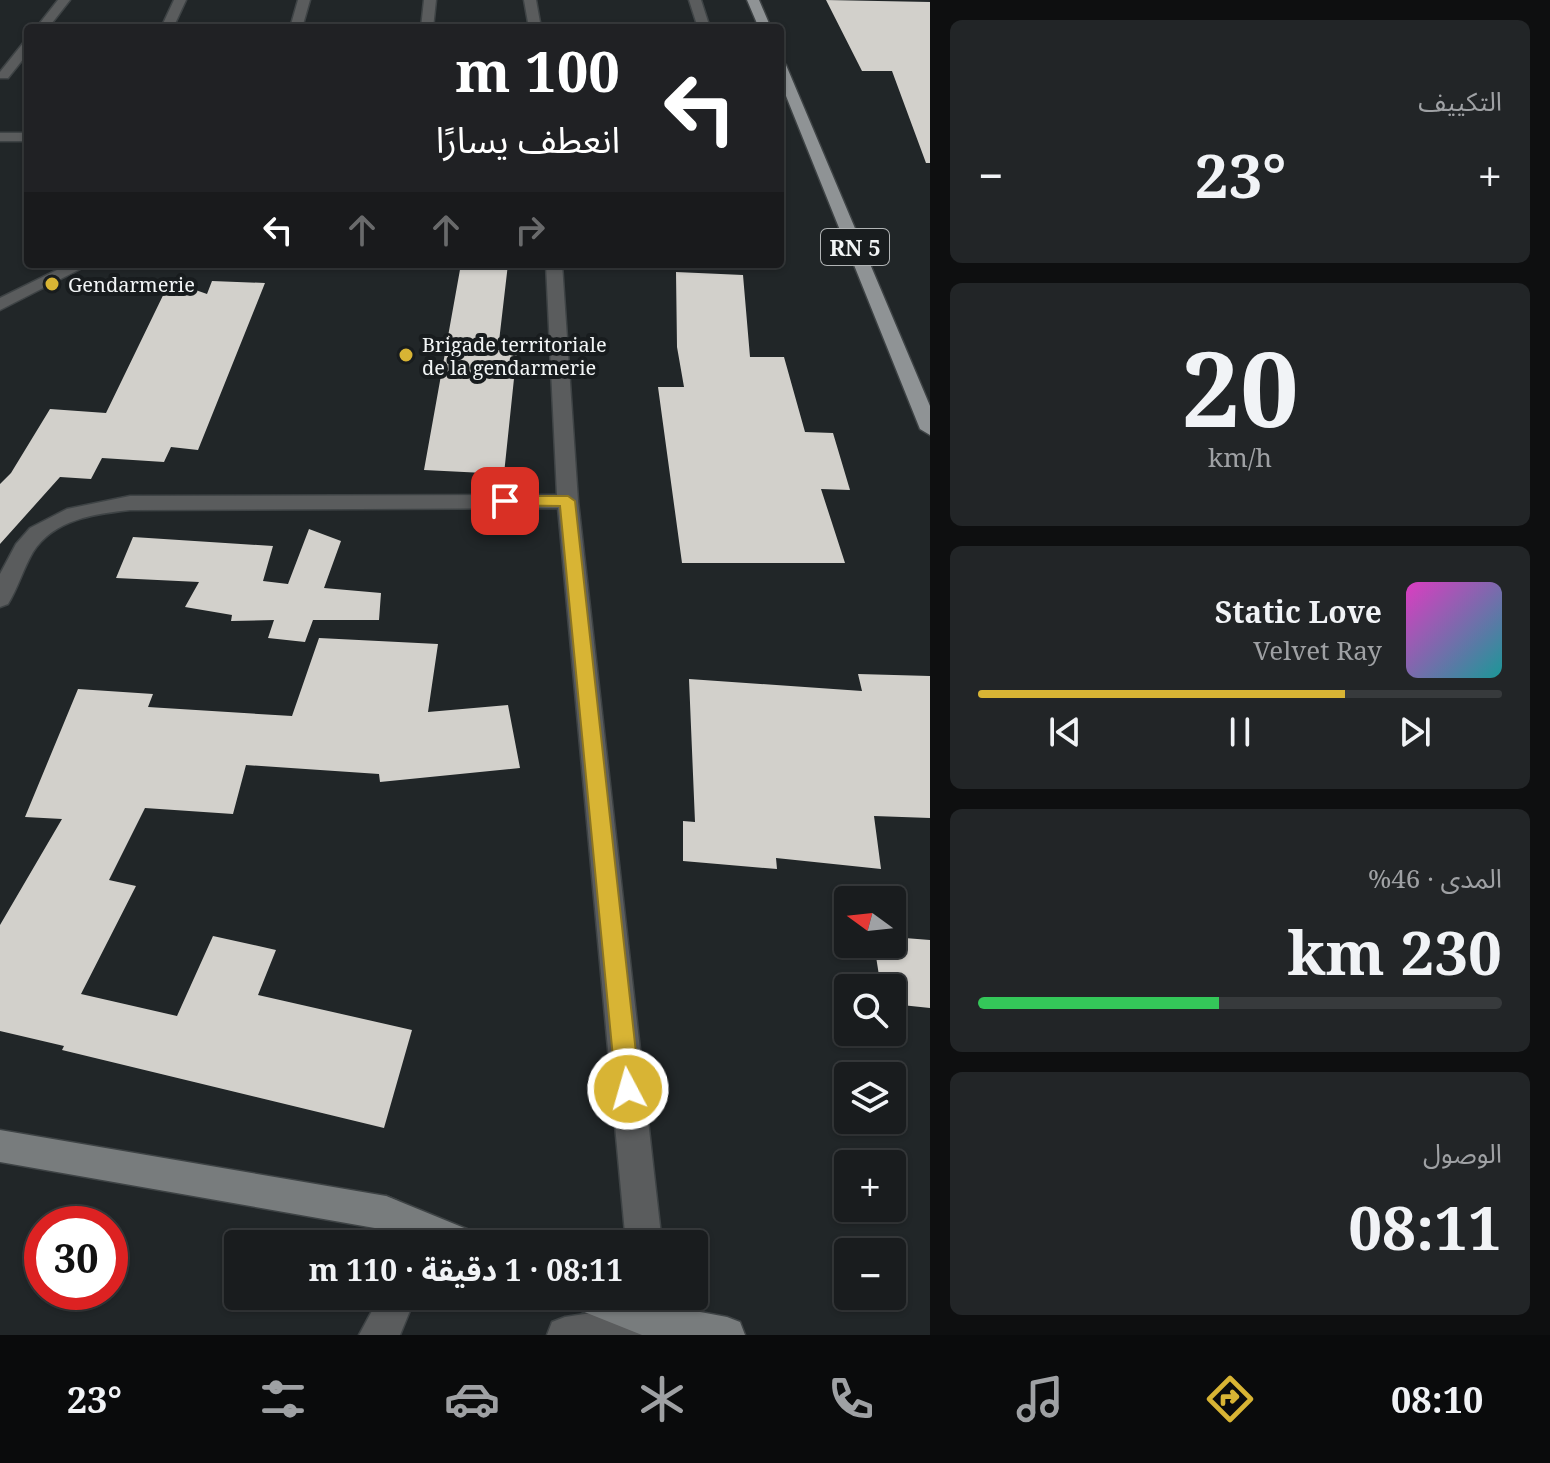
<!DOCTYPE html>
<html lang="ar">
<meta charset="utf-8">
<style>
body{margin:0;font-family:"Noto Serif","Noto Sans Arabic",serif;background:#222527;color:#f1f3f6;direction:rtl;height:100vh;display:flex;flex-direction:column;font-size:30px;white-space:nowrap}
*{box-sizing:border-box;margin:0}
p{font-size:26px;color:#9fa1a4}
.icon{flex:none;width:44px;height:44px;fill:none;stroke:currentColor;stroke-width:2;stroke-linecap:round;stroke-linejoin:round}
.map{position:relative;flex:1;overflow:hidden;direction:ltr}
.details{display:flex;flex-direction:column;gap:20px;padding:20px;background:#0e0f10;width:620px}
.details>*{flex:none}
.top-card{position:absolute;left:24px;top:24px;width:760px;height:244px;border-radius:8px;box-shadow:0 2px 6px #0004,0 0 0 2px #373a3c;direction:rtl;background:#202124;color:#fff;overflow:hidden}
.needle{width:52px;rotate:285deg}
.fabs{position:absolute;left:834px;top:886px;display:grid;gap:16px}
.fabs a{display:grid;place-items:center;width:72px;height:72px;border-radius:8px;background:#191c1e;box-shadow:0 2px 6px #0004,0 0 0 2px #373a3c;font-size:40px}
.speed{position:absolute;left:24px;top:1206px;display:flex;gap:16px;font-size:40px;font-weight:700;text-align:center}
.speed>*{display:grid;place-content:center;width:104px;height:104px;border-radius:50%;background:#191c1e;box-shadow:0 2px 6px #0004,0 0 0 2px #373a3c;line-height:1}
.speed .limit{border:12px solid #d22;background:#fff;color:#111}
.pin{position:absolute;display:grid;place-items:center;width:68px;height:68px;color:#fff;margin:-34px;border-radius:16px;box-shadow:0 4px 12px #0006}
.me{position:absolute;width:88px;margin:-44px;rotate:354deg;stroke-linejoin:round;filter:drop-shadow(0 0 6px #0008)}
.turn{display:flex;align-items:center;gap:28px;height:168px;padding:0 32px;font-size:36px}
.turn .icon{width:104px;height:104px;stroke-width:2.5}
.turn b{display:block;font-size:56px;line-height:68px}
.lanes{display:flex;align-items:center;height:76px;padding:0 32px;background:#0003;justify-content:center;gap:40px;direction:ltr}
.lanes .off{opacity:.35}
.big{font-size:60px;font-weight:700;line-height:1.1}
.details .widget{flex:1;display:flex;flex-direction:column;justify-content:center;gap:12px;min-width:0;padding:0 28px;border-radius:12px;background:#222527}
.details .dial{align-items:center;gap:0}
.dial b{font-size:104px;line-height:1}
.song{display:flex;align-items:center;gap:24px}
.cover{width:96px;height:96px;border-radius:12px;background:linear-gradient(135deg,hsl(310 70% 55%),hsl(180 70% 35%))}
.played{height:8px;border-radius:4px;background:linear-gradient(90deg,#d8b434 70%,#373a3c 70%)}
.keys{display:flex;justify-content:space-around;direction:ltr}
.heat{display:flex;justify-content:space-between;align-items:center;font-size:44px;direction:ltr}
.charge{height:12px;border-radius:6px;background:linear-gradient(90deg,#34c759 46%,#373a3c 0)}
.trip{position:absolute;left:224px;top:1230px;width:484px;height:80px;border-radius:8px;background:#191c1e;box-shadow:0 2px 6px #0004,0 0 0 2px #373a3c;font-weight:700;line-height:80px;text-align:center;direction:rtl}
.menu{display:flex;height:128px;justify-content:space-around;align-items:center;background:#0a0b0c;color:#9fa1a4}
.menu .icon{width:56px;height:56px}
.menu .current{color:#d8b434}
.menu b{font-size:36px;color:#f1f3f6}
main{display:flex;flex:1;min-height:0}
.map>svg:first-child{display:block}
</style>
<main>
<section class="details">
<div class="widget"><p>التكييف</p>
<div class="heat"><a>−</a><b class="big">23°</b><a>+</a></div>
</div>
<div class="widget dial"><b>20</b><p>km/h</p></div>
<div class="widget">
<div class="song"><i class="cover"></i><div><b>Static Love</b><p>Velvet Ray</p></div></div>
<div class="played"></div>
<div class="keys"><svg class="icon" aria-label="previous" viewBox="0 0 24 24"><path d="M18 5L8 12l10 7zM5 5v14"/></svg><svg class="icon" aria-label="pause" viewBox="0 0 24 24"><path d="M8 5v14M16 5v14"/></svg><svg class="icon" aria-label="next" viewBox="0 0 24 24"><path d="M6 5l10 7-10 7zM19 5v14"/></svg></div>
</div>
<div class="widget"><p>المدى · 46%</p><b class="big">230 km</b><div class="charge"></div></div>
<div class="widget"><p>الوصول</p><b class="big">08:11</b></div>
</section>
<div class="map">
<svg width="930" height="1335" viewBox="0 0 930 1335">
<rect width="100%" height="100%" fill="#212628"/>
<!-- building -->
<path fill="#d2d0cb" d="M826,0L930,2V163H926L892,71H862Z
M461,264H508L498,350H517L504,474L424,470Z
M676,272L743,275L750,357H784L805,432L833,433L850,490L821,489L845,563H682L658,387H684L677,347Z
M170,281L207,294L212,281L265,283L198,450L171,447L164,462L102,458L91,479L60,477L0,544V484L11,473L50,409L106,413Z
M309,529L341,541L324,588L381,593L379,620H313L305,642L268,638L274,620L231,621L232,615L185,607L199,582L116,578L133,537L273,546L263,581L288,584Z
M319,638L438,644L428,712L508,705L520,768L380,782L379,774L246,765L233,814L145,808L109,880L136,886L81,994L177,1016L213,936L276,950L258,995L412,1030L384,1128L62,1050L64,1046L0,1031V925L62,819L25,817L78,689L153,694L148,707L292,716Z
M858,674L930,676V818L874,816L881,869L776,858L777,869L683,861V821L695,822L689,679L862,691Z
M892,937L930,940V1008L892,1004V988H881L874,944H892Z"/>
<g fill="none" stroke-linecap="round" stroke-linejoin="round">
<defs>
<path id="street" d="M58,0H70L48,28H36Z
M174,0H186L173,28H161Z
M298,0H310L302,28H290Z
M424,0H436L433,28H421Z
M524,0H536L541,28H529Z
M689,0H701L710,28H698Z
M28,41V53L8,78H0V72L24,42Z
M0,133H28V141H0Z
M69,264H90L0,310V298Z
M546,264H562L578,501L662,1244H626L558,508L130,510C95,514 54,519 33,552C23,569 18,588 8,604L0,607V574L16,544L30,528L67,509L130,496L557,495Z
M386,1196L398,1201L420,1244H383L369,1213L374,1201Z
M380,1296H416L400,1335H359Z
M650,1304L663,1309L668,1322L663,1335H547L552,1322L565,1317Z"/>
<path id="secondary" d="M0,1130L386,1196L474,1232L480,1244H419L386,1230L0,1162Z
M572,1296H635L652,1303L727,1317L740,1322L745,1335H642L577,1309Z"/>
<path id="primary" d="M747,0H759L771,28H759Z
M780,61L786,65L930,406V435L920,429L780,81Z"/>
</defs>
<!-- street casing -->
<use href="#street" stroke="#3e4345" stroke-width="3"/>
<!-- secondary casing -->
<use href="#secondary" stroke="#3e4345" stroke-width="3"/>
<!-- primary casing -->
<use href="#primary" stroke="#3e4345" stroke-width="3"/>
<!-- street -->
<use href="#street" fill="#5a5c5d" fill-rule="evenodd"/>
<!-- secondary -->
<use href="#secondary" fill="#787c7d" fill-rule="evenodd"/>
<!-- primary -->
<use href="#primary" fill="#8f9395" fill-rule="evenodd"/>
</g>
<!-- route -->
<path fill="#d8b434" stroke="#8c7522" stroke-width="2" d="M505,496H568L575,501L640,1089L637,1097L628,1101L619,1097L616,1089L560,506L499,505V498Z"/>
<!-- markers -->
<g fill="#d8b434" stroke="#181c1e" stroke-width="3">
<circle cx="52" cy="284" r="8"/>
<circle cx="406" cy="355" r="8"/>
</g>
<g text-anchor="middle" dominant-baseline="central" stroke-width="8" stroke-linejoin="round" paint-order="stroke">
<!-- far-poi labels -->
<g font-size="20" fill="#f2f5f6" stroke="#181c1e" text-anchor="start">
<text x="68" y="284">Gendarmerie</text>
<text x="422" y="344">Brigade territoriale<tspan x="422" dy="23">de la gendarmerie</tspan></text>
</g>
<!-- shield labels -->
<rect fill="#181c1e" stroke="#b1b4b5" stroke-width="2" x="821" y="229" width="68" height="36" rx="6"/>
<g font-size="22" font-weight="bold" fill="#f2f5f6">
<text x="855" y="247">RN 5</text>
</g>
</g>
</svg>
<div class="fabs">
<a><svg class="needle" viewBox="-14 -14 28 28"><path d="M0-13l5 13h-10z" fill="#e53935"/><path d="M0 13l5-13h-10z" fill="#9fa1a4"/></svg></a>
<a><svg class="icon" aria-label="search" viewBox="0 0 24 24"><circle cx="10" cy="10" r="6"/><path d="M15 15l6 6"/></svg></a>
<a><svg class="icon" aria-label="layers" viewBox="0 0 24 24"><path d="M12 4l9 5-9 5-9-5zM3 14l9 5 9-5"/></svg></a>
<a>+</a>
<a>−</a>
</div>
<div class="speed"><div class="limit">30</div></div>
<div class="pin" style="left:505px;top:501px;background:#d93025"><svg class="icon" aria-label="arrive" viewBox="0 0 24 24"><path d="M6 21V4h12l-3 4 3 4H6"/></svg></div>
<svg class="me" style="left:628px;top:1089px" viewBox="-20 -20 40 40"><circle r="17" fill="#d8b434" stroke="#fff" stroke-width="3"/><path d="M0-11L8 9 0 5-8 9z" fill="#fff"/></svg>
<div class="trip">08:11 · 1 دقيقة · 110 m</div>
<div class="top-card">
<div class="turn"><svg class="icon" aria-label="left" viewBox="0 0 24 24"><path d="M17 20v-9H6M10 6l-5 5 5 5"/></svg><div><b>100 m</b>انعطف يسارًا</div></div>
<div class="lanes"><svg class="icon" aria-label="left" viewBox="0 0 24 24"><path d="M17 20v-9H6M10 6l-5 5 5 5"/></svg><svg class="icon off" aria-label="ahead" viewBox="0 0 24 24"><path d="M12 20V5M6 11l6-6 6 6"/></svg><svg class="icon off" aria-label="ahead" viewBox="0 0 24 24"><path d="M12 20V5M6 11l6-6 6 6"/></svg><svg class="icon off" aria-label="right" viewBox="0 0 24 24"><path d="M7 20v-9h11M14 6l5 5-5 5"/></svg></div>
</div>
</div>
</main>
<nav class="menu">
<b>08:10</b>
<svg class="icon current" aria-label="directions" viewBox="0 0 24 24"><path d="M12 3l9 9-9 9-9-9zM9 14v-3h6M13 9l2 2-2 2"/></svg>
<svg class="icon" aria-label="music" viewBox="0 0 24 24"><path d="M9 18V5l10-2v13"/><circle cx="6" cy="18" r="3"/><circle cx="16" cy="16" r="3"/></svg>
<svg class="icon" aria-label="phone" viewBox="0 0 24 24"><path d="M5 4h4l2 5-3 2q2 4 5 5l2-3 5 2v4C11 20 4 13 5 4z"/></svg>
<svg class="icon" aria-label="climate" viewBox="0 0 24 24"><path d="M12 3v18M4 7l16 10M4 17L20 7"/></svg>
<svg class="icon" aria-label="car" viewBox="0 0 24 24"><path d="M5 17H2v-5l4-1 3-4h7l3 4 3 1v5h-3M9 17h6M6 11h13"/><circle cx="7" cy="17" r="2"/><circle cx="17" cy="17" r="2"/></svg>
<svg class="icon" aria-label="filters" viewBox="0 0 24 24"><path d="M4 7h16M4 17h16"/><circle cx="9" cy="7" r="2"/><circle cx="15" cy="17" r="2"/></svg>
<b>23°</b>
</nav>
